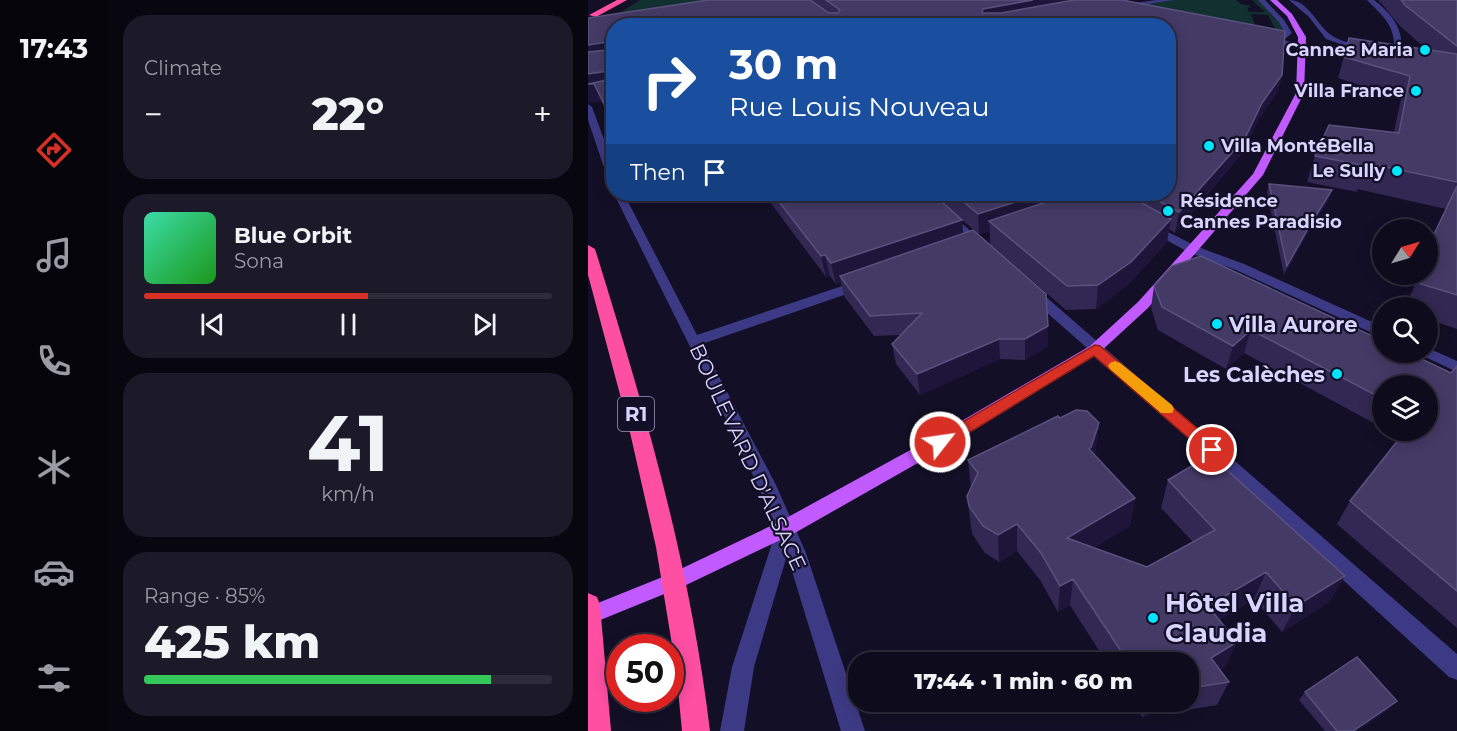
<!DOCTYPE html>
<meta charset="utf-8">
<style>
body{margin:0;font-family:Montserrat,sans-serif;background:#1c1929;color:#f1f3f6;height:100vh;display:flex;flex-direction:column;font-size:22px;white-space:nowrap}
*{box-sizing:border-box;margin:0}
p{font-size:20px;color:#9b9ba3}
.icon{flex:none;width:33px;height:33px;fill:none;stroke:currentColor;stroke-width:2;stroke-linecap:round;stroke-linejoin:round}
.map{position:relative;flex:1;overflow:hidden}
.panel{display:flex;flex-direction:column;gap:15px;padding:15px;background:#08060f;width:480px}
.panel>*{flex:none}
.banner{position:absolute;left:18px;top:18px;width:570px;height:183px;border-radius:24px;box-shadow:0 3px 15px #0003,0 0 0 2px #2e2b3b;background:#1a4fa0;color:#fff;overflow:hidden}
.needle{width:39px;rotate:53deg}
.tools{position:absolute;left:784px;top:219px;display:grid;gap:12px}
.tools a{display:grid;place-items:center;width:66px;height:66px;border-radius:50%;background:#0e0b1c;box-shadow:0 3px 15px #0003,0 0 0 2px #2e2b3b;font-size:30px}
.speed{position:absolute;left:18px;top:634px;display:flex;gap:12px;font-size:30px;font-weight:700;text-align:center}
.speed>*{display:grid;place-content:center;width:78px;height:78px;border-radius:50%;background:#0e0b1c;box-shadow:0 3px 15px #0003,0 0 0 2px #2e2b3b;line-height:1}
.speed .limit{border:9px solid #d22;background:#fff;color:#111}
.pin{position:absolute;display:grid;place-items:center;width:51px;height:51px;color:#fff;margin:-26px;border:3px solid #fff;border-radius:50%;box-shadow:0 2px 6px #0007}
.me{position:absolute;width:66px;margin:-33px;rotate:60deg;stroke-linejoin:round;filter:drop-shadow(0 0 4px #0008)}
.turn{display:flex;align-items:center;gap:21px;height:126px;padding:0 24px;font-size:27px}
.turn .icon{width:78px;height:78px;stroke-width:2.5}
.turn b{display:block;font-size:42px;line-height:51px}
.then{display:flex;align-items:center;height:57px;padding:0 24px;background:#0003;gap:12px;font-size:22px}
.big{font-size:45px;font-weight:800;line-height:1.1}
.panel .widget{flex:1;display:flex;flex-direction:column;justify-content:center;gap:9px;min-width:0;padding:0 21px;border-radius:24px;background:#1c1929}
.panel .dial{align-items:center;gap:0}
.dial b{font-size:78px;line-height:1}
.song{display:flex;align-items:center;gap:18px}
.cover{width:72px;height:72px;border-radius:9px;background:linear-gradient(135deg,hsl(160 70% 55%),hsl(120 70% 35%))}
.played{height:6px;border-radius:3px;background:linear-gradient(90deg,#d93025 55%,#2e2b3b 55%)}
.keys{display:flex;justify-content:space-around;direction:ltr}
.heat{display:flex;justify-content:space-between;align-items:center;font-size:33px;direction:ltr}
.charge{height:9px;border-radius:4px;background:linear-gradient(90deg,#34c759 85%,#2e2b3b 0)}
.trip{position:absolute;left:260px;top:652px;width:351px;height:60px;border-radius:24px;background:#0e0b1c;box-shadow:0 3px 15px #0003,0 0 0 2px #2e2b3b;font-weight:800;line-height:60px;text-align:center}
main{display:flex;flex:1;min-height:0}
.tab-bar{display:flex;flex-direction:column;width:108px;justify-content:space-around;align-items:center;background:#06040b;color:#9b9ba3}
.tab-bar .icon{width:42px;height:42px}
.tab-bar .active{color:#d93025}
.tab-bar b{font-size:27px;color:#f1f3f6}
.map>svg:first-child{display:block}
</style>
<main>
<nav class="tab-bar">
<b>17:43</b>
<svg class="icon active" aria-label="directions" viewBox="0 0 24 24"><path d="M12 3l9 9-9 9-9-9zM9 14v-3h6M13 9l2 2-2 2"/></svg>
<svg class="icon" aria-label="music" viewBox="0 0 24 24"><path d="M9 18V5l10-2v13"/><circle cx="6" cy="18" r="3"/><circle cx="16" cy="16" r="3"/></svg>
<svg class="icon" aria-label="phone" viewBox="0 0 24 24"><path d="M5 4h4l2 5-3 2q2 4 5 5l2-3 5 2v4C11 20 4 13 5 4z"/></svg>
<svg class="icon" aria-label="climate" viewBox="0 0 24 24"><path d="M12 3v18M4 7l16 10M4 17L20 7"/></svg>
<svg class="icon" aria-label="car" viewBox="0 0 24 24"><path d="M5 17H2v-5l4-1 3-4h7l3 4 3 1v5h-3M9 17h6M6 11h13"/><circle cx="7" cy="17" r="2"/><circle cx="17" cy="17" r="2"/></svg>
<svg class="icon" aria-label="filters" viewBox="0 0 24 24"><path d="M4 7h16M4 17h16"/><circle cx="9" cy="7" r="2"/><circle cx="15" cy="17" r="2"/></svg>
</nav>
<section class="panel">
<div class="widget"><p>Climate</p>
<div class="heat"><a>−</a><b class="big">22°</b><a>+</a></div>
</div>
<div class="widget">
<div class="song"><i class="cover"></i><div><b>Blue Orbit</b><p>Sona</p></div></div>
<div class="played"></div>
<div class="keys"><svg class="icon" aria-label="previous" viewBox="0 0 24 24"><path d="M18 5L8 12l10 7zM5 5v14"/></svg><svg class="icon" aria-label="pause" viewBox="0 0 24 24"><path d="M8 5v14M16 5v14"/></svg><svg class="icon" aria-label="next" viewBox="0 0 24 24"><path d="M6 5l10 7-10 7zM19 5v14"/></svg></div>
</div>
<div class="widget dial"><b>41</b><p>km/h</p></div>
<div class="widget"><p>Range · 85%</p><b class="big">425 km</b><div class="charge"></div></div>
</section>
<div class="map">
<svg width="869" height="731" viewBox="0 0 869 731">
<rect width="100%" height="100%" fill="#130f26"/>
<!-- green -->
<path fill="#12302f" fill-rule="evenodd" d="M52,0H150L25,17Z
M583,0H648L653,4L663,6L659,9L661,12H677L664,0H673L694,21L700,33L694,37L683,38L550,11L544,9L543,5ZM663,14L680,15L690,34L663,30L667,24Z"/>
<g fill="none" stroke-linecap="round" stroke-linejoin="round">
<!-- minor -->
<path fill="#3d3a85" fill-rule="evenodd" d="M568,0H586L547,6L555,10L553,13L541,9V4Z
M670,0H677L696,20L704,33L697,39H690L778,57L774,59L674,41V37L696,32L691,22Z
M701,0C720,0 729,25 743,35C750,40 762,43 770,46V50L738,39L721,17Z
M779,0H786C804,14 815,28 814,52L808,57L793,54L806,51C808,26 795,16 779,0Z
M0,104L4,107L26,166V185L21,182L0,120Z
M26,194H36L109,335L269,281H279L281,284L279,287L114,344L188,485L218,553L277,731H253L199,555L166,667L156,731H132L144,667L189,528L150,443Z
M330,194H341L397,244V250H389Z
M564,224L610,247L656,264L795,327V338L648,270L602,253L560,230L558,228Z
M445,289L450,290L869,654V680L861,677L566,407L440,296L438,293L440,290Z
M840,348L869,361V372L833,355L831,352H840Z"/>
<!-- major -->
<path fill="#c25bff" fill-rule="evenodd" d="M682,0H689L704,14L718,37L716,93L675,175L560,308L512,352L358,447L205,534L96,586L0,625V607L82,574L191,522L346,437L502,346L550,302L665,174L708,93L710,37L699,16Z"/>
<!-- highway -->
<path fill="#ff4fa3" fill-rule="evenodd" d="M29,0H39L8,17L1,15Z
M0,245L7,249C57,410 102,563 122,731H94L88,669L68,547L41,428L0,275Z
M0,593L9,597L12,605L23,731H0Z"/>
</g>
<!-- wall -->
<path fill="#312854" d="M120,0H534L697,31L694,75L690,91L670,121L652,156L587,233L581,229L579,242L540,285L508,309L478,310L402,244V231L391,234L374,220L375,234L385,230L458,294L460,326V346L437,360L412,359L332,395L308,364L304,344L313,335L286,336L256,296L253,283L248,284L242,276L238,277L176,194H580V26H26V126L13,101L1,102L0,100V18Z
M790,0H869V329L840,319V308H817L830,278L826,276L827,274H840V247L858,209L769,189V192L719,182L727,156L806,132L813,99L750,78L761,38L839,50L811,25L794,4Z
M681,184L741,199L719,234L696,275L679,193Z
M566,286L863,373L869,366V628L749,524L762,501L812,437L799,430H840V386H795V428L656,353L638,369L570,330L563,308Z
M472,418L511,423L506,455L547,498L542,526L505,548L559,567L605,542L573,508L580,480L757,576L741,602L694,632L666,599L631,620L649,642L637,667L632,670L641,682L629,705L593,711L587,702H600V663H519L482,605L470,612L452,580L429,551L411,562L397,553L384,534L379,496L383,488L380,460Z
M717,692L801,709L769,731H737L711,700Z
M545,702H580L555,718Z"/>
<!-- shaded-wall -->
<path fill="#1d163a" d="M445,0H490L396,24L394,13L395,9Z
M19,42L26,58L0,62V45Z
M21,71L26,83L6,84L13,101L1,102L0,100V74Z
M694,75L690,91L670,121L652,156L587,233L591,212L674,103Z
M744,190L741,199L719,234L696,275L699,266L722,225Z
M453,194H505L401,221L402,231L391,234L390,214Z
M583,219L579,242L540,285L508,309L510,285Z
M374,220L376,240L252,276L253,283L248,284L243,263Z
M237,255L242,276L238,277L233,256Z
M460,326V346L437,360V339Z
M663,330L656,353L638,369L645,346Z
M411,339L412,359L332,395L329,374Z
M511,423L508,451L500,475L501,449Z
M547,498L542,526L476,565L479,538Z
M429,524V551L411,562L410,535Z
M678,572L666,599L611,632L620,606Z
M757,576L741,602L694,632L708,606Z
M485,579L482,605L470,612L472,586Z
M649,642L637,667L612,682L623,658Z
M809,701L801,709L769,731H765Z
M561,702H580L555,718Z"/>
<!-- building -->
<path fill="#433a66" stroke="#5a527e" stroke-width="1.5" d="M120,0H222L241,13H250L252,10L238,0H445L395,9L394,13H413L486,0H534L697,31L694,75L674,103L657,138L591,212L558,194H580V26H26V123L6,84H0L19,80L21,71L0,74V52L20,50L22,44L19,42L0,45V18Z
M813,0H869V46L818,6Z
M761,38L869,54V182L779,163L778,166L727,156L741,125L811,133L822,76L756,57Z
M681,184L744,190L722,225L699,266Z
M869,186V295L830,283L833,274H840V258L844,250L840,248V247Z
M185,194H345L374,220L243,263L237,255L233,256Z
M366,194H453L390,214Z
M482,194H538L583,219L543,262L510,285L479,286L401,221Z
M385,230L458,294L460,326L437,339H411L329,374L304,344L334,313L282,316L252,276Z
M613,256L795,341V352H819L863,373L869,366V591L762,501L818,430H840V386H795V399L663,330L645,346L574,307L566,286L584,266Z
M488,410L499,411L511,423L503,447L501,449L547,498L479,538L559,567L627,530L580,480L622,455L757,576L708,606L678,572L620,606L649,642L623,658L641,682L603,688L600,684V663H541L485,579L472,586L453,553L429,524L410,535L395,526L381,506L379,496L390,473L380,460L470,416L472,418Z
M769,657L809,701L765,731H749L717,692Z"/>
<!-- route -->
<path fill="#d93025" stroke="#8d1f18" stroke-width="1.5" d="M507,345L512,346L630,446L632,450L630,454H619L506,356L358,447H347L345,442L347,438Z"/>
<!-- slow -->
<path fill="#f59e0b" d="M527,361L532,363L584,405L586,409L584,413H573L522,369L520,366L522,363Z"/>
<!-- markers -->
<g fill="#00e5ff" stroke="#130f26" stroke-width="2">
<circle cx="837" cy="50" r="6"/>
<circle cx="828" cy="91" r="6"/>
<circle cx="621" cy="146" r="6"/>
<circle cx="809" cy="171" r="6"/>
<circle cx="580" cy="211" r="6"/>
<circle cx="629" cy="324" r="6"/>
<circle cx="749" cy="374" r="6"/>
<circle cx="565" cy="618" r="6"/>
</g>
<g text-anchor="middle" dominant-baseline="central" stroke-width="4.5" stroke-linejoin="round" paint-order="stroke">
<!-- far-poi labels -->
<g font-size="18" font-weight="bold" fill="#d9d4ff" stroke="#130f26" text-anchor="end">
<text x="825" y="50">Cannes Maria</text>
<text x="816" y="91">Villa France</text>
<text x="633" y="146" text-anchor="start">Villa MontéBella</text>
<text x="797" y="171">Le Sully</text>
<text x="592" y="201" text-anchor="start">Résidence<tspan x="592" dy="21">Cannes Paradisio</tspan></text>
</g>
<!-- shield labels -->
<rect fill="#130f26" stroke="#9e99be" stroke-width="1.5" x="30" y="397" width="36" height="34" rx="4.5"/>
<g font-size="20" font-weight="bold" fill="#d9d4ff">
<text x="48" y="414">R1</text>
</g>
<!-- poi labels -->
<g font-size="21" font-weight="bold" fill="#d9d4ff" stroke="#130f26" text-anchor="start">
<text x="641" y="324">Villa Aurore</text>
<text x="737" y="374" text-anchor="end">Les Calèches</text>
</g>
<!-- street labels -->
<g font-size="21" fill="#d9d4ff" stroke="#130f26">
<text transform="translate(160 457) rotate(65)">BOULEVARD D'ALSACE</text>
</g>
<!-- near-poi labels -->
<g font-size="26" font-weight="bold" fill="#d9d4ff" stroke="#130f26" text-anchor="start">
<text x="577" y="603">Hôtel Villa<tspan x="577" dy="30">Claudia</tspan></text>
</g>
</g>
</svg>
<div class="tools">
<a><svg class="needle" viewBox="-14 -14 28 28"><path d="M0-13l5 13h-10z" fill="#e53935"/><path d="M0 13l5-13h-10z" fill="#9b9ba3"/></svg></a>
<a><svg class="icon" aria-label="search" viewBox="0 0 24 24"><circle cx="10" cy="10" r="6"/><path d="M15 15l6 6"/></svg></a>
<a><svg class="icon" aria-label="layers" viewBox="0 0 24 24"><path d="M12 4l9 5-9 5-9-5zM3 14l9 5 9-5"/></svg></a>
</div>
<div class="speed"><div class="limit">50</div></div>
<div class="pin" style="left:624px;top:450px;background:#d93025"><svg class="icon" aria-label="arrive" viewBox="0 0 24 24"><path d="M6 21V4h12l-3 4 3 4H6"/></svg></div>
<svg class="me" style="left:352px;top:442px" viewBox="-20 -20 40 40"><circle r="17" fill="#d93025" stroke="#fff" stroke-width="3"/><path d="M0-11L8 9 0 5-8 9z" fill="#fff"/></svg>
<div class="trip">17:44 · 1 min · 60 m</div>
<div class="banner">
<div class="turn"><svg class="icon" aria-label="right" viewBox="0 0 24 24"><path d="M7 20v-9h11M14 6l5 5-5 5"/></svg><div><b>30 m</b>Rue Louis Nouveau</div></div>
<div class="then">Then<svg class="icon" aria-label="arrive" viewBox="0 0 24 24"><path d="M6 21V4h12l-3 4 3 4H6"/></svg></div>
</div>
</div>
</main>
